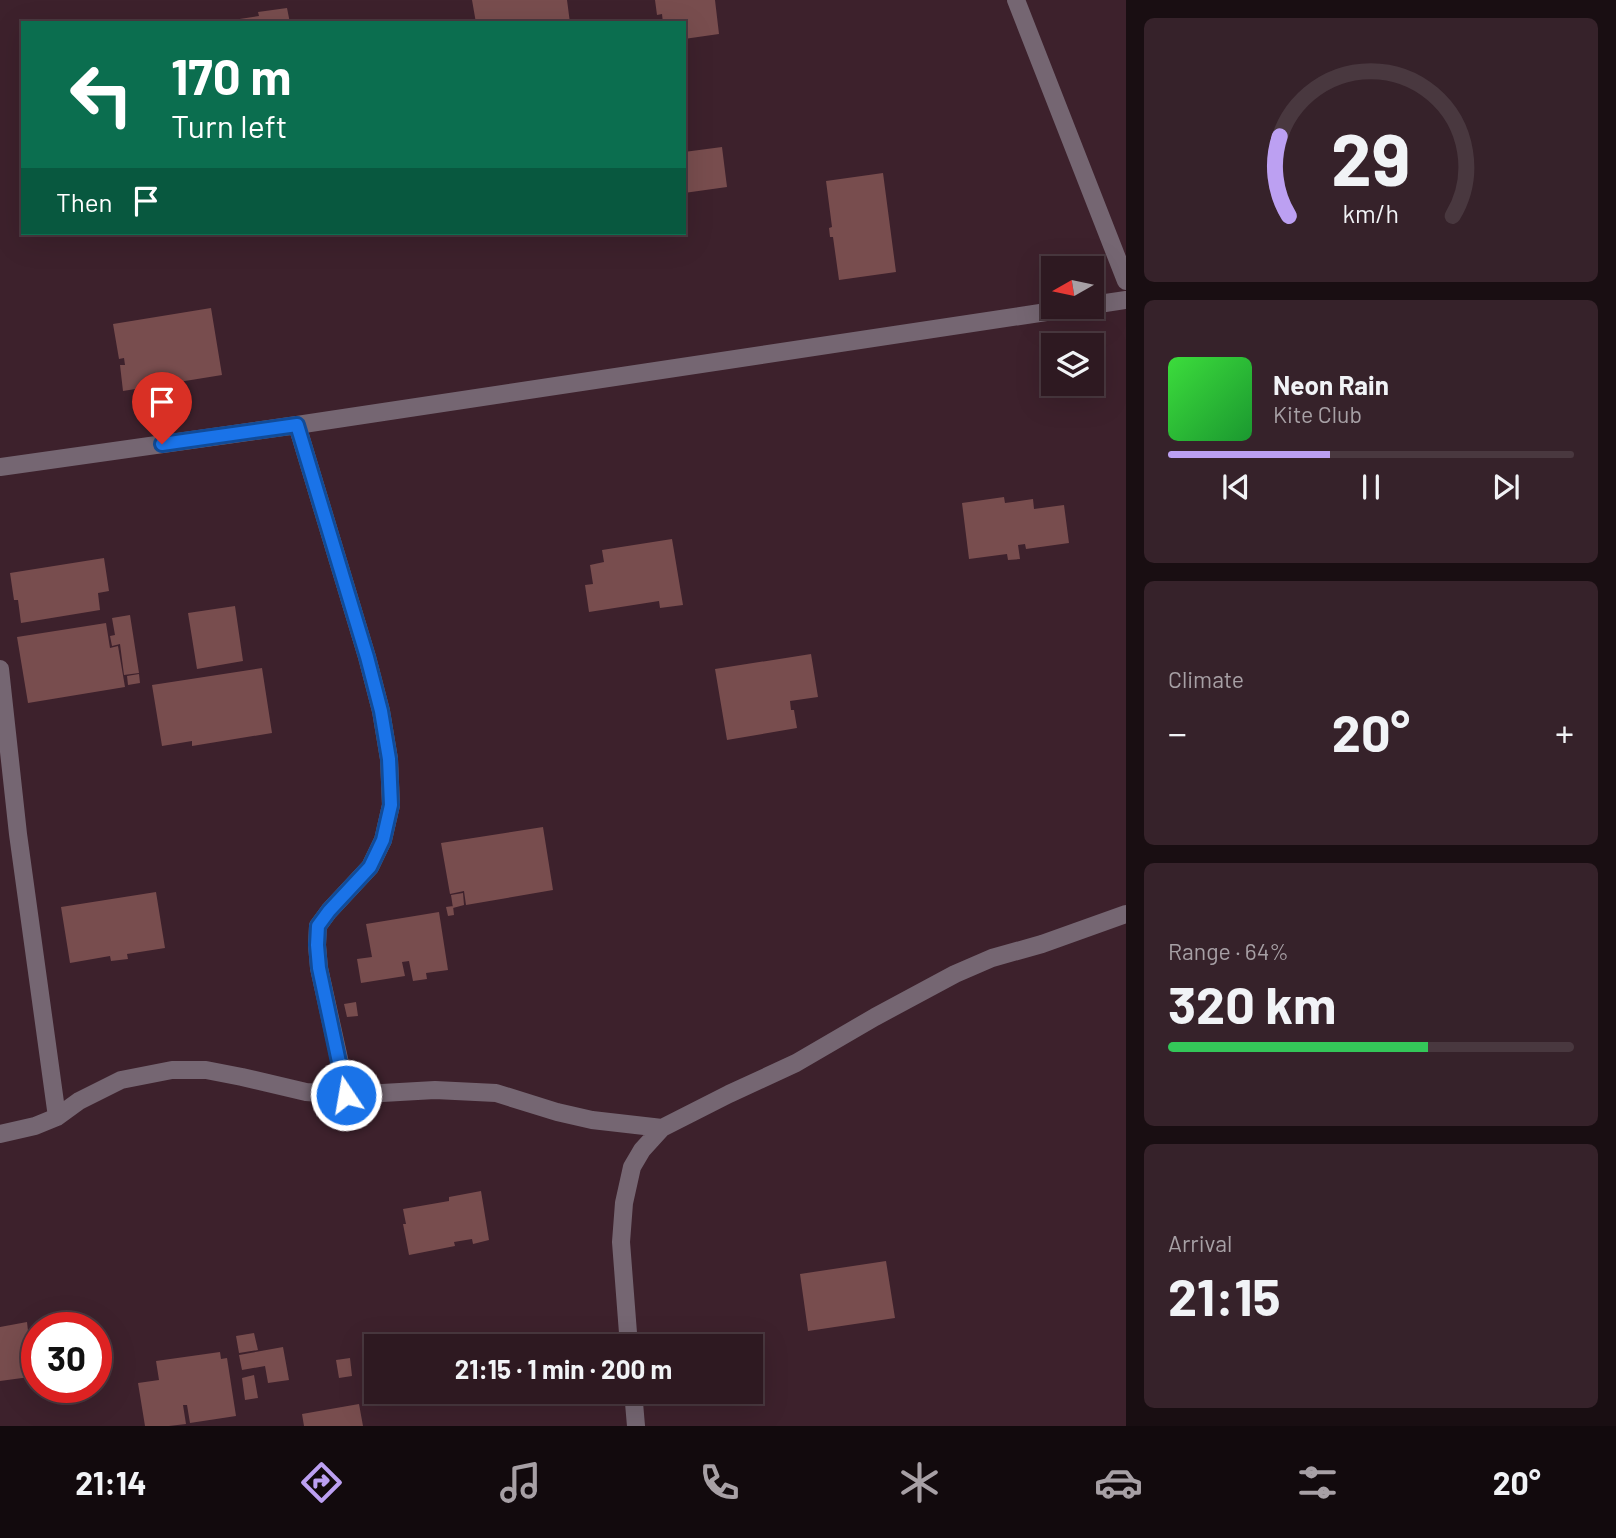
<!DOCTYPE html>
<meta charset="utf-8">
<style>
body{margin:0;font-family:Barlow,sans-serif;background:#36222a;color:#f1f3f6;height:100vh;display:flex;flex-direction:column;font-size:26px;white-space:nowrap}
*{box-sizing:border-box;margin:0}
p{font-size:23px;color:#a7a0a5}
.icon{flex:none;width:38px;height:38px;fill:none;stroke:currentColor;stroke-width:2;stroke-linecap:round;stroke-linejoin:round}
.map{position:relative;flex:1;overflow:hidden}
.side{display:flex;flex-direction:column;gap:18px;padding:18px;background:#190e12;width:490px}
.side>*{flex:none}
.top-card{position:absolute;left:21px;top:21px;width:665px;height:214px;border-radius:0px;box-shadow:0 7px 28px #0002,0 0 0 2px #49383f;background:#0b6e4f;color:#fff;overflow:hidden}
.needle{width:46px;rotate:261deg}
.buttons{position:absolute;left:1041px;top:256px;display:grid;gap:14px}
.buttons a{display:grid;place-items:center;width:63px;height:63px;border-radius:0px;background:#2e1921;box-shadow:0 7px 28px #0002,0 0 0 2px #49383f;font-size:35px}
.speed{position:absolute;left:21px;top:1312px;display:flex;gap:14px;font-size:35px;font-weight:700;text-align:center}
.speed>*{display:grid;place-content:center;width:91px;height:91px;border-radius:50%;background:#2e1921;box-shadow:0 7px 28px #0002,0 0 0 2px #49383f;line-height:1}
.speed .limit{border:10px solid #d22;background:#fff;color:#111}
.pin{position:absolute;display:grid;place-items:center;width:60px;height:60px;color:#fff;margin:-72px -30px;border-radius:50% 50% 50% 0;rotate:-45deg;box-shadow:0 0 7px #0007}
.pin .icon{rotate:45deg}
.me{position:absolute;width:77px;margin:-38px;rotate:348deg;stroke-linejoin:round;filter:drop-shadow(0 0 5px #0008)}
.turn{display:flex;align-items:center;gap:24px;height:147px;padding:0 35px;font-size:32px}
.turn .icon{width:91px;height:91px;stroke-width:2.5}
.turn b{display:block;font-size:49px;line-height:60px}
.then{display:flex;align-items:center;height:66px;padding:0 35px;background:#0003;gap:14px;font-size:26px}
.big{font-size:52px;font-weight:700;line-height:1.1}
.side .widget{flex:1;display:flex;flex-direction:column;justify-content:center;gap:10px;min-width:0;padding:0 24px;border-radius:10px;background:#36222a}
.side .dial{align-items:center;gap:0}
.dial svg{height:182px;overflow:visible;fill:none;stroke:#49383f;stroke-width:7;stroke-linecap:round;text-anchor:middle}
.dial text{fill:#f1f3f6;stroke:none}
.song{display:flex;align-items:center;gap:21px}
.cover{width:84px;height:84px;border-radius:10px;background:linear-gradient(135deg,hsl(120 70% 55%),hsl(130 70% 35%))}
.played{height:7px;border-radius:4px;background:linear-gradient(90deg,#bca0f2 40%,#49383f 40%)}
.keys{display:flex;justify-content:space-around;direction:ltr}
.heat{display:flex;justify-content:space-between;align-items:center;font-size:38px;direction:ltr}
.charge{height:10px;border-radius:5px;background:linear-gradient(90deg,#34c759 64%,#49383f 0)}
.trip{position:absolute;left:364px;top:1334px;width:399px;height:70px;border-radius:0px;background:#2e1921;box-shadow:0 7px 28px #0002,0 0 0 2px #49383f;font-weight:700;line-height:70px;text-align:center}
.tab-bar{display:flex;height:112px;justify-content:space-around;align-items:center;background:#120a0d;color:#a7a0a5}
.tab-bar .icon{width:49px;height:49px}
.tab-bar .selected{color:#bca0f2}
.tab-bar b{font-size:32px;color:#f1f3f6}
main{display:flex;flex:1;min-height:0}
.map>svg:first-child{display:block}
</style>
<main>
<div class="map">
<svg width="1126" height="1426" viewBox="0 0 1126 1426">
<rect width="100%" height="100%" fill="#3d212c"/>
<!-- building -->
<path fill="#784d4e" d="M472,0H567L570,23H476Z
M655,0H715L719,34L684,39V23H663L662,14L657,15Z
M287,8L290,23H233V20L259,16L258,12Z
M722,147L727,187L684,193V152Z
M883,173L896,272L839,280L833,237H830L829,228L832,227L826,181Z
M211,308L222,375L123,391L120,365H125L124,358L119,359L113,324Z
M1004,497L1005,503L1033,499L1034,509L1064,505L1069,543L1026,549L1025,544L1018,545L1020,559L1008,560L1007,554L969,559L962,503Z
M672,539L683,605L660,608L659,601L589,612L585,585L593,584L590,565L604,562L602,550Z
M104,558L109,591L98,593L100,610L21,623L18,600H14L10,573Z
M235,606L243,661L197,669L188,613Z
M130,615L139,673L124,675L120,644L112,646L110,636L115,635L112,618Z
M106,623L110,648L118,646L125,687L28,703L17,637Z
M811,654L818,697L790,701L791,710H794L797,728L727,740L715,669Z
M262,668L272,733L192,746V741L162,746L152,685Z
M139,674L140,683L128,685L127,676Z
M543,827L553,890L466,905L464,891L450,894L441,843Z
M156,892L165,948L127,954L128,959L111,961L110,956L70,963L61,907Z
M463,893L464,905L453,908L451,895Z
M453,906L454,915L448,916L446,907Z
M439,912L448,970L426,973L427,979L413,981L409,961L402,962L405,976L361,983L357,959L372,957L366,924Z
M356,1002L358,1016L347,1017L344,1004Z
M481,1191L489,1240L473,1244L472,1239L454,1242L455,1246L409,1255L403,1224H406L403,1209L449,1201V1197Z
M886,1261L895,1318L808,1331L800,1274Z
M27,1322L28,1331H34L37,1353V1376L0,1381V1327Z
M254,1333L258,1350L239,1353L236,1336Z
M283,1347L289,1380L268,1383L265,1366L242,1370L239,1355Z
M220,1352L221,1359L227,1358L236,1416L190,1423L187,1405H183L186,1424L169,1426H145L138,1383L159,1380L156,1361Z
M350,1358L352,1376L339,1378L336,1360Z
M254,1375L258,1398L245,1400L242,1378Z
M359,1404L363,1426H304L302,1414Z"/>
<g fill="none" stroke-linecap="round" stroke-linejoin="round">
<!-- street -->
<path stroke="#756672" stroke-width="18" d="M1016,0L1126,281
M1092,305L1126,300
M297,425L367,657L381,711L389,759L391,805L383,840L370,867L329,911L318,926L317,945L319,968L347,1095
M0,467L297,425L1086,306
M0,669L18,834L57,1117
M0,1134L35,1126L57,1117L79,1101L121,1080L172,1070H206L242,1077L306,1092L347,1095L435,1090L496,1093L557,1112L592,1120L662,1128
M629,1346L621,1242L624,1203L632,1167L642,1150L662,1128L729,1094L796,1063L875,1017L955,974L992,958L1042,944L1126,914
M633,1391L636,1426"/>
</g>
<g fill="none" stroke-linecap="round" stroke-linejoin="round">
<defs>
<path id="route" d="M162,444L297,425L367,657L381,711L389,759L391,805L383,840L370,867L329,911L318,926L317,945L319,968L346,1095"/>
</defs>
<!-- route casing -->
<use href="#route" stroke="#114b97" stroke-width="18"/>
<!-- route -->
<use href="#route" stroke="#1a73e8" stroke-width="12"/>
</g>
</svg>
<div class="buttons">
<a><svg class="needle" viewBox="-14 -14 28 28"><path d="M0-13l5 13h-10z" fill="#e53935"/><path d="M0 13l5-13h-10z" fill="#a7a0a5"/></svg></a>
<a><svg class="icon" aria-label="layers" viewBox="0 0 24 24"><path d="M12 4l9 5-9 5-9-5zM3 14l9 5 9-5"/></svg></a>
</div>
<div class="speed"><div class="limit">30</div></div>
<div class="pin" style="left:162px;top:444px;background:#d93025"><svg class="icon" aria-label="arrive" viewBox="0 0 24 24"><path d="M6 21V4h12l-3 4 3 4H6"/></svg></div>
<svg class="me" style="left:346px;top:1095px" viewBox="-20 -20 40 40"><circle r="17" fill="#1a73e8" stroke="#fff" stroke-width="3"/><path d="M0-11L8 9 0 5-8 9z" fill="#fff"/></svg>
<div class="trip">21:15 · 1 min · 200 m</div>
<div class="top-card">
<div class="turn"><svg class="icon" aria-label="left" viewBox="0 0 24 24"><path d="M17 20v-9H6M10 6l-5 5 5 5"/></svg><div><b>170 m</b>Turn left</div></div>
<div class="then">Then<svg class="icon" aria-label="arrive" viewBox="0 0 24 24"><path d="M6 21V4h12l-3 4 3 4H6"/></svg></div>
</div>
</div>
<section class="side">
<div class="widget dial"><svg viewBox="0 0 100 80">
<path d="M14 69A42 42 0 1 1 86 69"/>
<path d="M14 69A42 42 0 0 1 10 34" stroke="#bca0f2"/>
<text x="50" y="56" font-size="32" font-weight="700">29</text>
<text x="50" y="72" font-size="11">km/h</text>
</svg></div>
<div class="widget">
<div class="song"><i class="cover"></i><div><b>Neon Rain</b><p>Kite Club</p></div></div>
<div class="played"></div>
<div class="keys"><svg class="icon" aria-label="previous" viewBox="0 0 24 24"><path d="M18 5L8 12l10 7zM5 5v14"/></svg><svg class="icon" aria-label="pause" viewBox="0 0 24 24"><path d="M8 5v14M16 5v14"/></svg><svg class="icon" aria-label="next" viewBox="0 0 24 24"><path d="M6 5l10 7-10 7zM19 5v14"/></svg></div>
</div>
<div class="widget"><p>Climate</p>
<div class="heat"><a>−</a><b class="big">20°</b><a>+</a></div>
</div>
<div class="widget"><p>Range · 64%</p><b class="big">320 km</b><div class="charge"></div></div>
<div class="widget"><p>Arrival</p><b class="big">21:15</b></div>
</section>
</main>
<nav class="tab-bar">
<b>21:14</b>
<svg class="icon selected" aria-label="directions" viewBox="0 0 24 24"><path d="M12 3l9 9-9 9-9-9zM9 14v-3h6M13 9l2 2-2 2"/></svg>
<svg class="icon" aria-label="music" viewBox="0 0 24 24"><path d="M9 18V5l10-2v13"/><circle cx="6" cy="18" r="3"/><circle cx="16" cy="16" r="3"/></svg>
<svg class="icon" aria-label="phone" viewBox="0 0 24 24"><path d="M5 4h4l2 5-3 2q2 4 5 5l2-3 5 2v4C11 20 4 13 5 4z"/></svg>
<svg class="icon" aria-label="climate" viewBox="0 0 24 24"><path d="M12 3v18M4 7l16 10M4 17L20 7"/></svg>
<svg class="icon" aria-label="car" viewBox="0 0 24 24"><path d="M5 17H2v-5l4-1 3-4h7l3 4 3 1v5h-3M9 17h6M6 11h13"/><circle cx="7" cy="17" r="2"/><circle cx="17" cy="17" r="2"/></svg>
<svg class="icon" aria-label="filters" viewBox="0 0 24 24"><path d="M4 7h16M4 17h16"/><circle cx="9" cy="7" r="2"/><circle cx="15" cy="17" r="2"/></svg>
<b>20°</b>
</nav>
